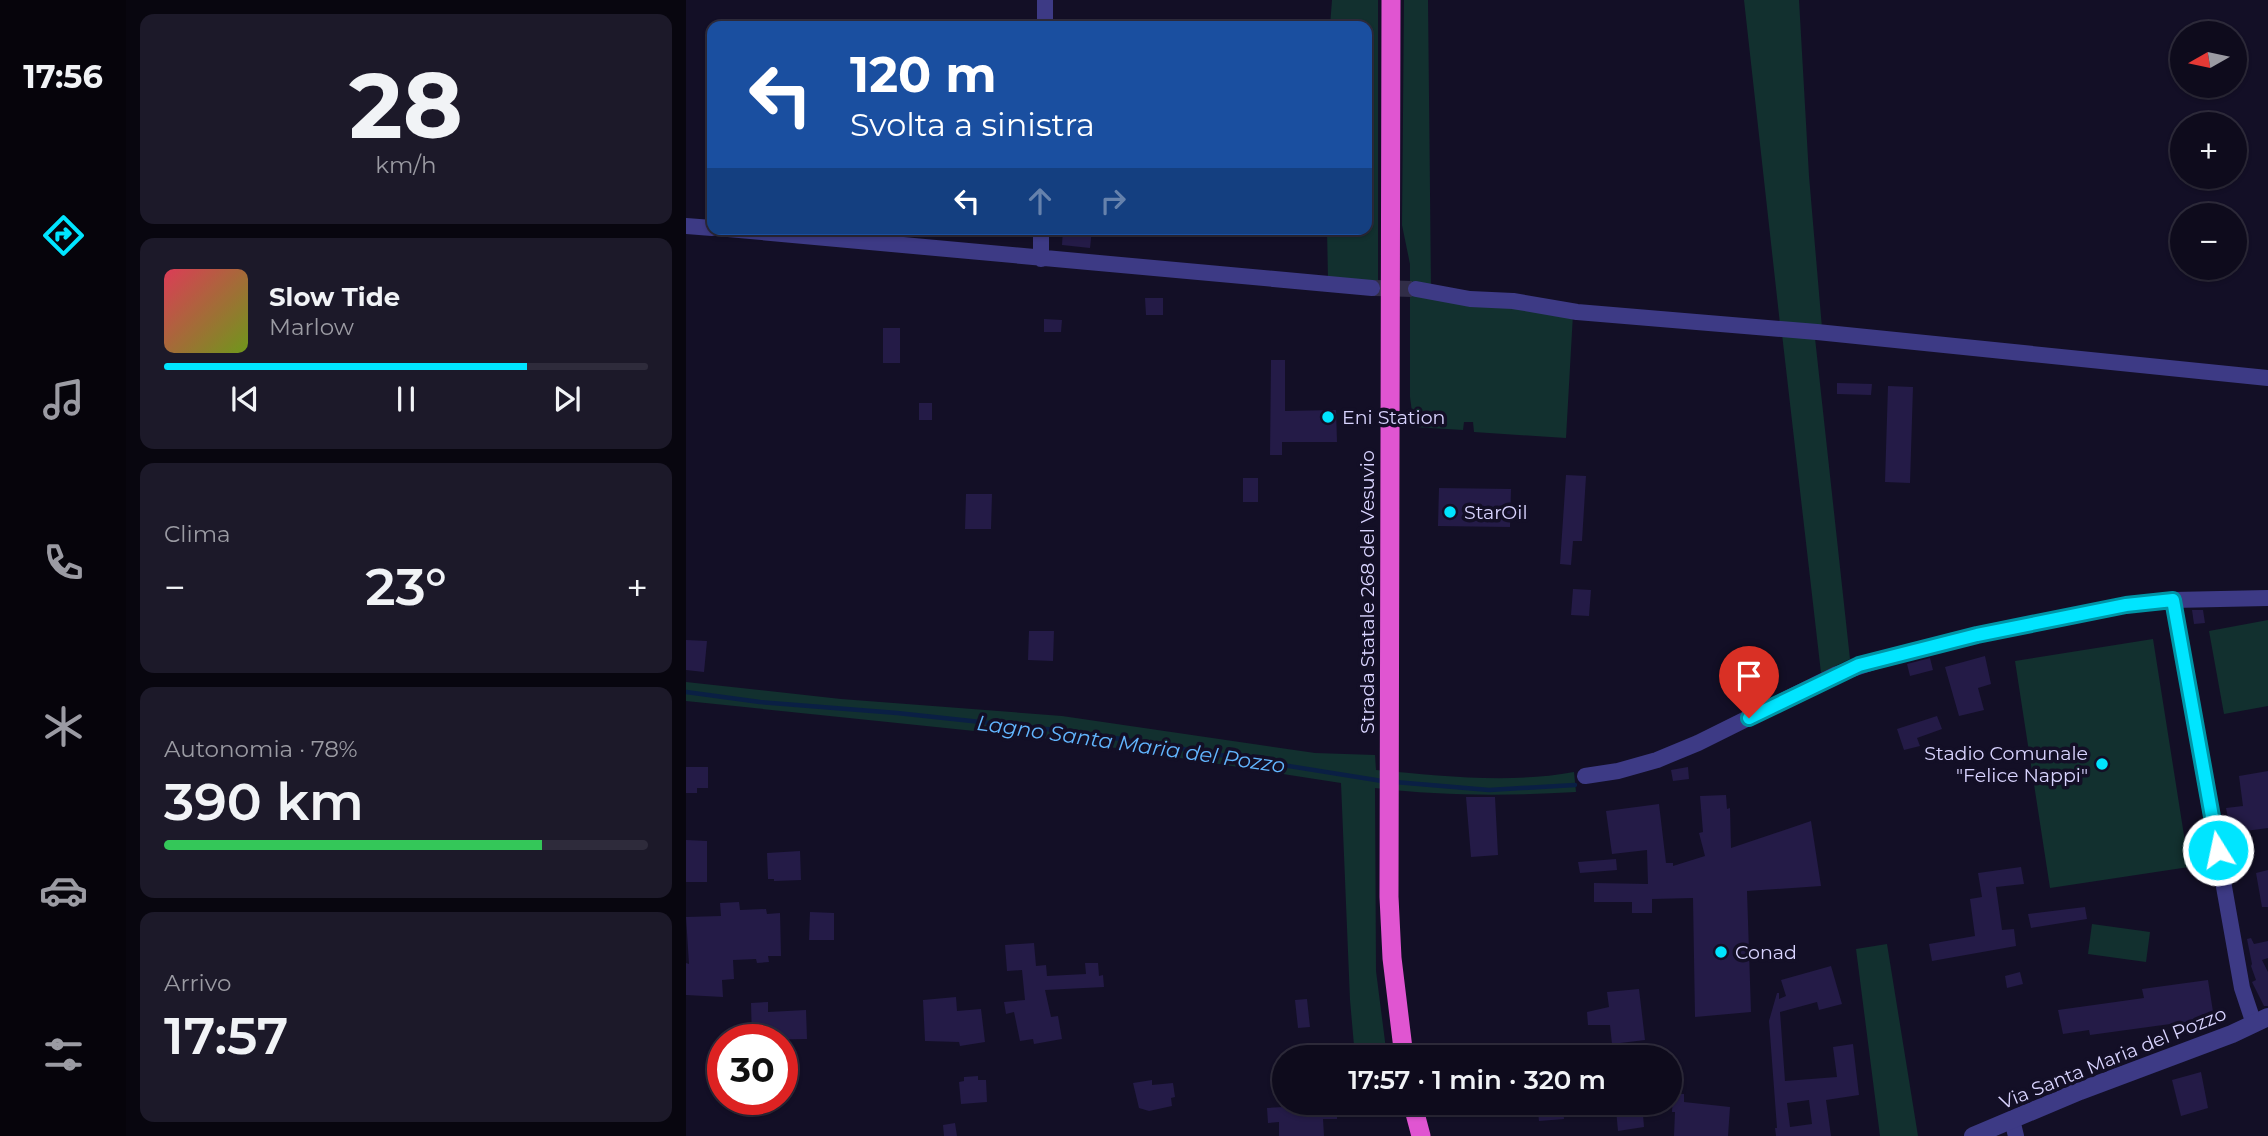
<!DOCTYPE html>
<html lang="it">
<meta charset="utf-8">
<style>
body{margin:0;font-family:Montserrat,sans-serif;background:#1c1929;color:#f1f3f6;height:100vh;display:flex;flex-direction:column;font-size:26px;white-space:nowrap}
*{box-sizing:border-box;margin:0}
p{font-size:23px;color:#9b9ba3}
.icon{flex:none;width:38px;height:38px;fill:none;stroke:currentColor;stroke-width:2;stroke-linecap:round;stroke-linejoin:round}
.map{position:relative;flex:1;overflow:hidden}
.panel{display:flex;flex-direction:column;gap:14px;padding:14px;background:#08060f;width:560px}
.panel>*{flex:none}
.top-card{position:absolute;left:21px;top:21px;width:665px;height:214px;border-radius:14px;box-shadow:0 2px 5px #0004,0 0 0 2px #2e2b3b;background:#1a4fa0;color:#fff;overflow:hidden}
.needle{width:46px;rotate:261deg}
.controls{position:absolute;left:1484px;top:21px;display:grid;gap:14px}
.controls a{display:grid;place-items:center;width:77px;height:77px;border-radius:50%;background:#0e0b1c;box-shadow:0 2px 5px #0004,0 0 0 2px #2e2b3b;font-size:35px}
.speed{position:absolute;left:21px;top:1024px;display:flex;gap:14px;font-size:35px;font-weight:700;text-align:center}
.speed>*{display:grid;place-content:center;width:91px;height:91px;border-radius:50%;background:#0e0b1c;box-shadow:0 2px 5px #0004,0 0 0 2px #2e2b3b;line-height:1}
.speed .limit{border:10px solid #d22;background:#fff;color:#111}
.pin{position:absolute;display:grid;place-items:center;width:60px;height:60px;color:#fff;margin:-72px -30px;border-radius:50% 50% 50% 0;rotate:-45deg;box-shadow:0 0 7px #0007}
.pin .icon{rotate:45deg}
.me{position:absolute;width:77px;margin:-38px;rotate:350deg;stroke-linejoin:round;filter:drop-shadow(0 0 5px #0008)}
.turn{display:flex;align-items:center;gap:24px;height:147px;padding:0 28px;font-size:32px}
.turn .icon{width:91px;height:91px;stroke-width:2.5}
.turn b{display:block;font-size:49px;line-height:60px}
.lanes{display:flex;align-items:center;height:66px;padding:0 28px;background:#0003;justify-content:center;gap:35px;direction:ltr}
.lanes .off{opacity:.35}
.big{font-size:52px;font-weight:600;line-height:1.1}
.panel .widget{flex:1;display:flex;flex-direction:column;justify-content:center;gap:10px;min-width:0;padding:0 24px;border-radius:14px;background:#1c1929}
.panel .dial{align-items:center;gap:0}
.dial b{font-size:91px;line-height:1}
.song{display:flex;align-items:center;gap:21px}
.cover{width:84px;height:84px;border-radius:10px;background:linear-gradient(135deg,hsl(350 70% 55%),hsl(80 70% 35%))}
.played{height:7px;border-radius:4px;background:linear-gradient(90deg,#00e5ff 75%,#2e2b3b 75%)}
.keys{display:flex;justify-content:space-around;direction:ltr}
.heat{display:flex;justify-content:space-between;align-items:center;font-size:38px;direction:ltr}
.charge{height:10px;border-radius:5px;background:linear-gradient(90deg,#34c759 78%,#2e2b3b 0)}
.trip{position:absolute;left:586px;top:1045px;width:410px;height:70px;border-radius:35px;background:#0e0b1c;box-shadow:0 2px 5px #0004,0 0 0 2px #2e2b3b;font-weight:600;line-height:70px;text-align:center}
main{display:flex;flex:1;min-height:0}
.tab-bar{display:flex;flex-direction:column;width:126px;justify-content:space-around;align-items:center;background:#06040b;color:#9b9ba3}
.tab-bar .icon{width:49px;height:49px}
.tab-bar .current{color:#00e5ff}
.tab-bar b{font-size:32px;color:#f1f3f6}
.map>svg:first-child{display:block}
</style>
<main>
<nav class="tab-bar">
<b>17:56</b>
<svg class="icon current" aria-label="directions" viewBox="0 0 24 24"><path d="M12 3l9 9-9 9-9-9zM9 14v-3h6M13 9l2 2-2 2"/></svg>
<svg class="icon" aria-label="music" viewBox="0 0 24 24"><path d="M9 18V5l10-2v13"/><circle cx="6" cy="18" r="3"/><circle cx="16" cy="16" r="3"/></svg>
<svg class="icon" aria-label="phone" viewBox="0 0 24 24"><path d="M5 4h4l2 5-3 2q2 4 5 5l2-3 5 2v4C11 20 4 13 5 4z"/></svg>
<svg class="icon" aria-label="climate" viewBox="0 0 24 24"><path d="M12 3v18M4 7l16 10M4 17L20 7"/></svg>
<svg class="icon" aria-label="car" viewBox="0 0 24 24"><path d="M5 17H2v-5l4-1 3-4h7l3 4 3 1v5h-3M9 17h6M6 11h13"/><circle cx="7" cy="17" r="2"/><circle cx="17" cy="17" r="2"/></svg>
<svg class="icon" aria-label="filters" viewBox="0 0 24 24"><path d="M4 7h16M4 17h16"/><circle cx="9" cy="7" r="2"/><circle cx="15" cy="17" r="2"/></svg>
</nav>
<section class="panel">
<div class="widget dial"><b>28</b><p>km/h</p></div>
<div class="widget">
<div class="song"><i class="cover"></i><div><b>Slow Tide</b><p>Marlow</p></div></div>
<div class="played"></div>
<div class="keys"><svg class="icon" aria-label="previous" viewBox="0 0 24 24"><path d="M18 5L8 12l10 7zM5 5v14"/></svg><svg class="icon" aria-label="pause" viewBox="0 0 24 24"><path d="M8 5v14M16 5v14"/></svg><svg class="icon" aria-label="next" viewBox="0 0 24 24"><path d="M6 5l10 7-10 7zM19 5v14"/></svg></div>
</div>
<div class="widget"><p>Clima</p>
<div class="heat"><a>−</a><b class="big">23°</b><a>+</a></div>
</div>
<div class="widget"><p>Autonomia · 78%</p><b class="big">390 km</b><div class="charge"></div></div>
<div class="widget"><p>Arrivo</p><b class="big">17:57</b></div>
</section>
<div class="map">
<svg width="1582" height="1136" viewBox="0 0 1582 1136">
<rect width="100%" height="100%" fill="#130f26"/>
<!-- green -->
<path fill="#12302f" d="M646,0H692V284L642,279L641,229H681V26H644Z
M718,0H742L745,289L724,287V264L716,225Z
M1058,0H1113L1123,176L1136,328L1094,324Z
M724,292L887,314L880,438L788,432L787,422H778L777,430L728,427L724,397Z
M1096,334L1129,338L1164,659L1135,673Z
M1582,620V706L1538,714L1523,631Z
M1467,639L1503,867L1364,888L1329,661Z
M0,682L155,699L376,716L629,753L689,755L690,770C756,776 822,784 888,772L890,792C822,796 757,796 689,788L690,971L701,1057H669L664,1000L655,783L385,741L0,701Z
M1406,924L1464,932L1460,962L1402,954Z
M1201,944L1232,1136H1194L1170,949Z"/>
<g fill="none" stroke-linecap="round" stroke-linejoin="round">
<!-- stream -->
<path stroke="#0a1f44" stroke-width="4.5" d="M0,692L74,702L211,713L397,733L696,781
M709,782L803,790L889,785"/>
</g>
<!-- building -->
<path fill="#241b47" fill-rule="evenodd" d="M377,229H406L404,248L376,245Z
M459,298H477V315H460Z
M358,319L376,320L375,332H358Z
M197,328H214V363H197Z
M585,360H599V411L650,410L651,442H596V455H584Z
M1151,383L1186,384L1185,395L1151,394Z
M1202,386L1227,387L1224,483L1199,482Z
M233,403H246V420H233Z
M880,475L900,476L896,541H887L885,565L874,564Z
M557,478H572V502H557Z
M753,488L825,489L824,527L752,526Z
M280,494H306L305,529H279Z
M887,589L905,590L903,616L885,615Z
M1506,610H1517L1519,623L1508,624Z
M343,631H368L367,661L342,660Z
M0,640L21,641L18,672L0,670Z
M1299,656L1305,684L1292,688L1298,710L1273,716L1259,667Z
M1244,658L1247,670L1224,676L1221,664Z
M1251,716L1256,729L1231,738L1234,746L1218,750L1211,729Z
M0,767H22V788H11V793H0Z
M1002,767L1003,779L987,781L985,770Z
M1582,771V828L1545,833L1540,808L1557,806L1553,776Z
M1040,795L1041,809L1044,808L1045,848L1125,821L1135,886L1061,891L1065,1012L1009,1017L1007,898L966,899V913H946V902H908V883L962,884L961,850L926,854L920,811L973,804L980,863H987V866L1019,856L1013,833L1017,832L1014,796Z
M780,797H809L812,855L785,857Z
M0,840L21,841V882H0Z
M114,851L115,880L88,881V879H82L81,853Z
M930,859L931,870L894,873L892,862Z
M1335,867L1338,884L1310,887L1316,930L1328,929L1330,946L1246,961L1243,944L1289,936L1284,899L1296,897L1292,873Z
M1582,870V907H1576L1570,873Z
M53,902L54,910L80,909L81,914L94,913L95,956H82L83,962L71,963L70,959L47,960L48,979L36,980L37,997L0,995V963L3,964L0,917L35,916L34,903Z
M1399,907L1401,919L1345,928L1342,914Z
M124,912L148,913V940H123Z
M1565,938L1568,944L1582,941V958L1576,960L1582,972V1006H1578L1566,982L1570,980L1565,966L1566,964L1561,939Z
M348,943L350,966L360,965L361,976L400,974L399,963H412L413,976L417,975L418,987L359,990L365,1017L372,1016L376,1039L348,1044L347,1039L334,1041L328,1012L320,1014L318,1002L339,1000L336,970L321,971L319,945Z
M1145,966L1156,1004L1133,1010L1131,1002L1094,1012L1099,1081L1151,1077L1147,1047L1167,1044L1173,1095L1140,1100L1145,1136H1090L1089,1128H1091L1083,1021L1091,993H1093V999L1100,996L1095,980ZM1123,1100L1126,1124L1104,1127L1101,1103Z
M1334,972L1337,984L1321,988L1319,976Z
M1522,980L1528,1018L1404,1035L1403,1030L1377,1034L1372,1010L1458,998L1456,989Z
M953,989L959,1040L926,1044L924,1025H902L901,1012L923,1007L921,992Z
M270,997L271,1011L295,1009L299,1042L274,1046L273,1042L239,1041L237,1000Z
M621,999L624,1027L612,1028L609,1000Z
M82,1002V1012L120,1010L121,1039L66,1040L65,1003Z
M1515,1072L1522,1108L1495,1116L1486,1080Z
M292,1076V1080H300L301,1102L275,1104L273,1082L278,1081V1077Z
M466,1080V1085L487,1083L489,1097L485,1098L486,1106L463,1111L453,1108L447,1083Z
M987,1094H998V1102L1044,1107L1042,1136H988L989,1112H986Z
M851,1102H877L878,1119L853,1121Z
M933,1102H956L958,1127L932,1131L930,1109H933Z
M651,1104V1119H637L638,1136H593V1122L582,1123L581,1108Z
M269,1123L271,1136H258L257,1125Z"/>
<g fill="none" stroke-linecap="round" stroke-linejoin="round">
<!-- minor-tunnel -->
<path stroke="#312d47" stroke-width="16" stroke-dasharray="16 8" stroke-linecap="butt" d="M686,288L730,289"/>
<!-- minor -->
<path stroke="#3d3a85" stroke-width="16" d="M359,26V0
M0,226L26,228
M42,229L686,288
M355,259V229
M730,289L784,299L827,301L891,312L1131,332L1582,378
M1487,600L1556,988L1568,1024
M899,776L932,771L971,760L1012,743L1151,674L1194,660L1291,635L1440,605L1487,600L1582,598
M1326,1120L1330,1136"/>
<!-- tertiary -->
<path stroke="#3d3a85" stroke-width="18" d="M1287,1136L1394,1091L1546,1034L1582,1017"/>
<!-- trunk -->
<path stroke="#e055d1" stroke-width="19" d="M705,0L703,897L706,958L718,1057
M726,1102L735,1136"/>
</g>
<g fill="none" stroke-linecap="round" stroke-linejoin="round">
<defs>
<path id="route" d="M1063,718L1173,665L1291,635L1440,605L1487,600L1532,850"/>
</defs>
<!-- route casing -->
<use href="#route" stroke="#0095a6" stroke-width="18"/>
<!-- route -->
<use href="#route" stroke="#00e5ff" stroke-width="12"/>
</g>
<!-- markers -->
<g fill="#00e5ff" stroke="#130f26" stroke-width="2.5">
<circle cx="642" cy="417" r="7"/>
<circle cx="764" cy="512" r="7"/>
<circle cx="1416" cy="764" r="7"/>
<circle cx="1035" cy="952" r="7"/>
</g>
<g text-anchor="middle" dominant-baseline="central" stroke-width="7" stroke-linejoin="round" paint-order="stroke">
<!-- poi labels -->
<g font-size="19" fill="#d9d4ff" stroke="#130f26" text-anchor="start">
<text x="656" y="417">Eni Station</text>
<text x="778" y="512">StarOil</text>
<text x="1402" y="753" text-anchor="end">Stadio Comunale<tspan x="1402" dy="22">"Felice Nappi"</tspan></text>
<text x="1049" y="952">Conad</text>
</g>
<!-- street labels -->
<g font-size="19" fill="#d9d4ff" stroke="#130f26">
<text transform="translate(681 592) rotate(-90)">Strada Statale 268 del Vesuvio</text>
<text transform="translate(1427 1058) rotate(-22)">Via Santa Maria del Pozzo</text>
</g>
<!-- water labels -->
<g font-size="21" font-style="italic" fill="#62b6ff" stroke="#130f26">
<text transform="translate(445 744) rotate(8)">Lagno Santa Maria del Pozzo</text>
</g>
</g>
</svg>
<div class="controls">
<a><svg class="needle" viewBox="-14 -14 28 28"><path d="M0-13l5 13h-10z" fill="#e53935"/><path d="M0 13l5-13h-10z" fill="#9b9ba3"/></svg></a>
<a>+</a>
<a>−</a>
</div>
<div class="speed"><div class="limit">30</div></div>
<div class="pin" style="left:1063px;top:718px;background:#d93025"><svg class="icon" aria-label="arrive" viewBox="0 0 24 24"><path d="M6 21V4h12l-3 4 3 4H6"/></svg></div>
<svg class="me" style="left:1532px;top:850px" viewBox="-20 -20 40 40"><circle r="17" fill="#00e5ff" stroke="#fff" stroke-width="3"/><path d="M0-11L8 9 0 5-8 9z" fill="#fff"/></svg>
<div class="trip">17:57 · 1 min · 320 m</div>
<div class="top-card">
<div class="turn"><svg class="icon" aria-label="left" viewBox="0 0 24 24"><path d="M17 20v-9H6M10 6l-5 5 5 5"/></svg><div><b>120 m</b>Svolta a sinistra</div></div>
<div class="lanes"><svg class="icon" aria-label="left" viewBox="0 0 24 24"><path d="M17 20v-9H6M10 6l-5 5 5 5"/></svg><svg class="icon off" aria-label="ahead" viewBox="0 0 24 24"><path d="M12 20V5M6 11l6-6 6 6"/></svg><svg class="icon off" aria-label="right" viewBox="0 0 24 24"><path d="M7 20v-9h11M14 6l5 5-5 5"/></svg></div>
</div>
</div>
</main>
